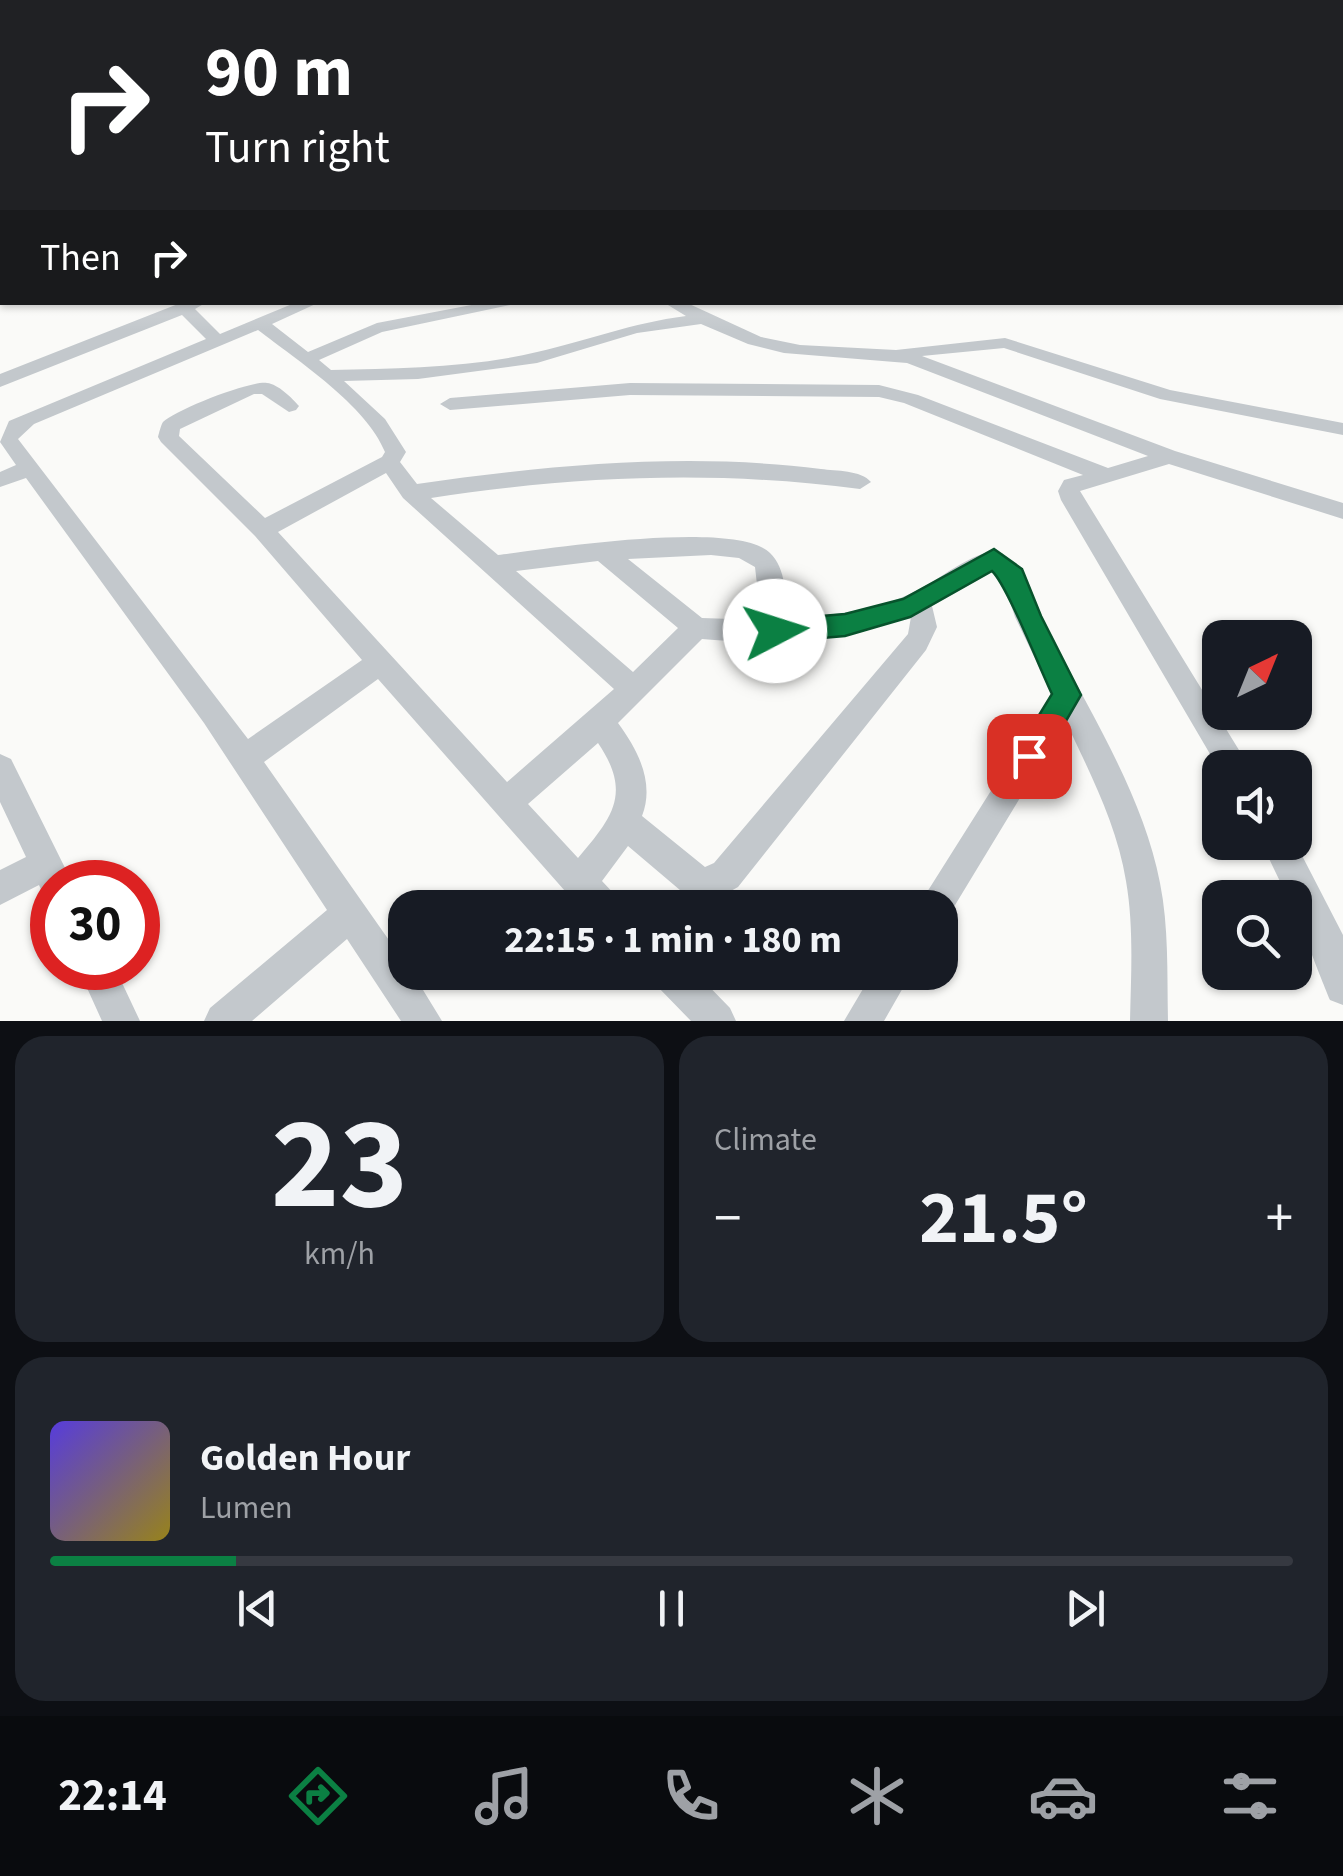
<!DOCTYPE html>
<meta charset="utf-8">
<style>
body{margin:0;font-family:"Source Sans 3",sans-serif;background:#20242c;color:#f1f3f6;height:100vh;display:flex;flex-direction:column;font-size:38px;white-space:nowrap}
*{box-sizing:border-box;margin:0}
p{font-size:32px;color:#9ea1a6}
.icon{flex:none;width:55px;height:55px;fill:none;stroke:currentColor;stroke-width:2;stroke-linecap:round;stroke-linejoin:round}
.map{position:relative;height:1021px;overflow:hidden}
.details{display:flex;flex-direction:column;gap:15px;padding:15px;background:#0d0f14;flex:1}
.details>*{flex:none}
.banner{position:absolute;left:0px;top:0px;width:1345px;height:305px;box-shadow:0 2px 8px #0004;background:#202124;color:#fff;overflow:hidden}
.needle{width:65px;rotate:43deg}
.buttons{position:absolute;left:1202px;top:620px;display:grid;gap:20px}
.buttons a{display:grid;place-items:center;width:110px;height:110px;border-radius:20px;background:#171b24;box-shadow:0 2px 8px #0004;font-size:50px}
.speed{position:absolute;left:30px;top:860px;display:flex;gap:20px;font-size:50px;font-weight:700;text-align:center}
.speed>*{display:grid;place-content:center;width:130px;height:130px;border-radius:50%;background:#171b24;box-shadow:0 2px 8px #0004;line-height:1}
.speed .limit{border:15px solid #d22;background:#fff;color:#111}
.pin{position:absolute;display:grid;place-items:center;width:85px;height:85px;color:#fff;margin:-42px;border-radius:20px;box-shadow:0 5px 15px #0006}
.me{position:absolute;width:110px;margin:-55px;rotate:85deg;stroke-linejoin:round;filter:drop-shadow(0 0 8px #0008)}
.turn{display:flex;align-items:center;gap:35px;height:210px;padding:0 40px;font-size:45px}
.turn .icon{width:130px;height:130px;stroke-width:2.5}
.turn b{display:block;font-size:70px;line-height:85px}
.then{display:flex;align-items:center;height:95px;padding:0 40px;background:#0003;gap:20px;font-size:38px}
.big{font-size:75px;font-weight:700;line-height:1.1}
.details .widget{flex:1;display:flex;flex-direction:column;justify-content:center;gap:15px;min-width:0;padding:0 35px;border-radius:30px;background:#20242c}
.details .dial{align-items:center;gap:0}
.dial b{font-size:130px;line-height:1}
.song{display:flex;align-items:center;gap:30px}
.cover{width:120px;height:120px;border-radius:15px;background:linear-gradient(135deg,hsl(250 70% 55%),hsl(50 70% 35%))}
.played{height:10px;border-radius:5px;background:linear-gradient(90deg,#0b8043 15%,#363941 15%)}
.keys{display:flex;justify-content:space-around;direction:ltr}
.heat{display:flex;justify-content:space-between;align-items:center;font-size:55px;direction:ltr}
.details .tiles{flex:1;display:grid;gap:15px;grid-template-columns:1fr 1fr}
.widget:last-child{grid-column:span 2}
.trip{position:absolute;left:388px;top:890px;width:570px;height:100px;border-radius:30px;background:#171b24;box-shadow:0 2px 8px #0004;font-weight:700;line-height:100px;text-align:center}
.tabs{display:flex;height:160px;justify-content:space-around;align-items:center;background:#090b0e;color:#9ea1a6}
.tabs .icon{width:70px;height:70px}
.tabs .on{color:#0b8043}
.tabs b{font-size:45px;color:#f1f3f6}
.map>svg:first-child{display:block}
</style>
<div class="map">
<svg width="1343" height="1021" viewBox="0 0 1343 1021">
<rect width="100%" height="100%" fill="#fafaf8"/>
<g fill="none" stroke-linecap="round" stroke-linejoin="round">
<!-- minor -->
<path fill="#c3c8cc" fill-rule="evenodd" d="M1342,238H1343V246H1342Z
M183,302H207L195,309L220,334L297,302H320L272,324L308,352L377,323L487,302H524L382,332L319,360L331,370C399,368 471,368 537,352C590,340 631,323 686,316L663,302H685L761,337L800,345L896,350L1005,338L1170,390L1343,423V435L1160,399L1004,348L922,356L1175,451L1343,503V519L1169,464L1080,491L1250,768H1220V771L1061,500L1058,491L1064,480L1083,475L904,403L879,397L630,395L450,410L440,404L450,398L630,383L879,385L918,395L1108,468L1148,456L907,363L784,353L748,344L701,324L637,333L537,363L418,379L344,381L385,419L406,452L400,462L417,484C550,465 686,452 821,469C836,471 861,470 871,482L860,489C716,470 574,476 431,498L498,555C547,549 736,519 770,553C786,568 786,597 787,618C835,615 882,611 925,586C944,576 980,546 1002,553C1030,577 1038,612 1055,644C1094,719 1144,799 1160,883C1169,928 1167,975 1168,1021H1130C1131,975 1134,927 1126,881C1117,825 1090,773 1066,722L946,920L940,923V908H917L1052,694L1015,617L1003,581L992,572L932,606L937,627L926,650L738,887L713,901L687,896L628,846L602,881L616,896L621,908H580L378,679L264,762L405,963V972H412L442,1021H401L347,939L252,1021H204L210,1008L327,910L204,723L26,478L0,487V472L16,465L0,442L9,421L206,339L182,315L0,387V374ZM258,330C297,360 367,406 385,452L382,457L265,518L179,436L180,429L254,394H262L289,412L296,410L299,406C292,398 278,384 267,383C251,380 175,410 163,422C161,425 159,433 158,437L161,442L255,536L362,660L248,739L18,439L34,424ZM386,473L403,498L614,689L507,782L278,532ZM711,555L739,558L755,567L761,620L702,618L628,559ZM598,561L678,628L633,672L516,571ZM911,617L908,634L714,863L705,867L642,816C655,783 638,750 618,723L702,639C775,646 840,637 911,617ZM598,743C632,793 613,817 578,858L528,804Z
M0,754L11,759L72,882H52V898L43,894L39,885L0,905V870L26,857L0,802Z
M1261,842H1295L1343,935V1005L1330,1000C1322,980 1295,915 1295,898H1288Z
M78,968H115L140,1021H102Z
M651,972H695L730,1008L736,1021H691L656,985Z
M873,972H912L884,1021H844Z"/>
</g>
<!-- sky -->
<linearGradient id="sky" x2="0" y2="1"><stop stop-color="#96bcdc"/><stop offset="0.57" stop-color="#fdfdfc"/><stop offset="1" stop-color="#fdfdfc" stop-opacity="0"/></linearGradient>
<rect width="1343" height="330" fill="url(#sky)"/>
<!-- route -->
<path fill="#0b8043" stroke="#07532c" stroke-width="2.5" d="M994,549L1022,569L1041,616L1081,695L1040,766L1029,770L1019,766L1014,756L1052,694C1040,669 1007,585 992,571L910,617L845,636L775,642L765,639L762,631L765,623L775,620L845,614L903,599Z"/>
</svg>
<div class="buttons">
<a><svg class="needle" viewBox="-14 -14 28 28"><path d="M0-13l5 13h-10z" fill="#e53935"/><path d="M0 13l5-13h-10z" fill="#9ea1a6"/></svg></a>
<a><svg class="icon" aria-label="sound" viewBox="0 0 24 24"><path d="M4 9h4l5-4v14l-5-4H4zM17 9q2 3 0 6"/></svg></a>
<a><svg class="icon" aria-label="search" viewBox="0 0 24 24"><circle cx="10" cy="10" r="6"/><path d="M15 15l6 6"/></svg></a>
</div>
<div class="speed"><div class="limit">30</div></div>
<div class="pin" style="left:1029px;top:756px;background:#d93025"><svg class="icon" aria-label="arrive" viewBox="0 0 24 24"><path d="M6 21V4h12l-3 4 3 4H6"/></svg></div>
<svg class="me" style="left:775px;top:631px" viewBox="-20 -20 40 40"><circle r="19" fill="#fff"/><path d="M0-13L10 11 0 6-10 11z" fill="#0b8043"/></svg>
<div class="trip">22:15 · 1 min · 180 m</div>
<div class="banner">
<div class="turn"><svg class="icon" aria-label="right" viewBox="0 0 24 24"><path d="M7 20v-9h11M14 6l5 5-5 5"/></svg><div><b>90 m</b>Turn right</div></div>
<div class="then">Then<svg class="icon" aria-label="right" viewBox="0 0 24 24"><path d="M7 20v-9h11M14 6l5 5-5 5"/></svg></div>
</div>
</div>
<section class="details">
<div class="tiles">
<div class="widget dial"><b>23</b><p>km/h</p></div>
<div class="widget"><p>Climate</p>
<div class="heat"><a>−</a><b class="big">21.5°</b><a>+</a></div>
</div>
<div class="widget">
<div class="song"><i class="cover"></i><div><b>Golden Hour</b><p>Lumen</p></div></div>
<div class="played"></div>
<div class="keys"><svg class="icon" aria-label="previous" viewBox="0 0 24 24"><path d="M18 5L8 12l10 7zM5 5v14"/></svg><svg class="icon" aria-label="pause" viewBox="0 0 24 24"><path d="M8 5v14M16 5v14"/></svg><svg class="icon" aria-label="next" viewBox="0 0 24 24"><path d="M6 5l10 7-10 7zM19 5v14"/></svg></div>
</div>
</div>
</section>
<nav class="tabs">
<b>22:14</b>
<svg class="icon on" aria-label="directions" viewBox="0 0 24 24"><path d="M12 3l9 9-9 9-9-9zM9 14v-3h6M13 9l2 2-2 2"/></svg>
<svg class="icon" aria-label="music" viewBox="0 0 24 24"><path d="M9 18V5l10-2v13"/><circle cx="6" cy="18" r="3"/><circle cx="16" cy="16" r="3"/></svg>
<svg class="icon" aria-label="phone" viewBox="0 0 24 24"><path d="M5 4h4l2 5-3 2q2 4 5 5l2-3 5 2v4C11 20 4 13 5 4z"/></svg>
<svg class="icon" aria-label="climate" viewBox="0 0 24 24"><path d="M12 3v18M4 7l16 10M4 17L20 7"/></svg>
<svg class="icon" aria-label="car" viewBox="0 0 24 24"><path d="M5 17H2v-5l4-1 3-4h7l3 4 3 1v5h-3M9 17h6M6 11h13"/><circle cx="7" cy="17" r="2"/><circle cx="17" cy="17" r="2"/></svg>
<svg class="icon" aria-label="filters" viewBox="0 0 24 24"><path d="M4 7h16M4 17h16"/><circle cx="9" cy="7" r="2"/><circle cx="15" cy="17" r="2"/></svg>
</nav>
